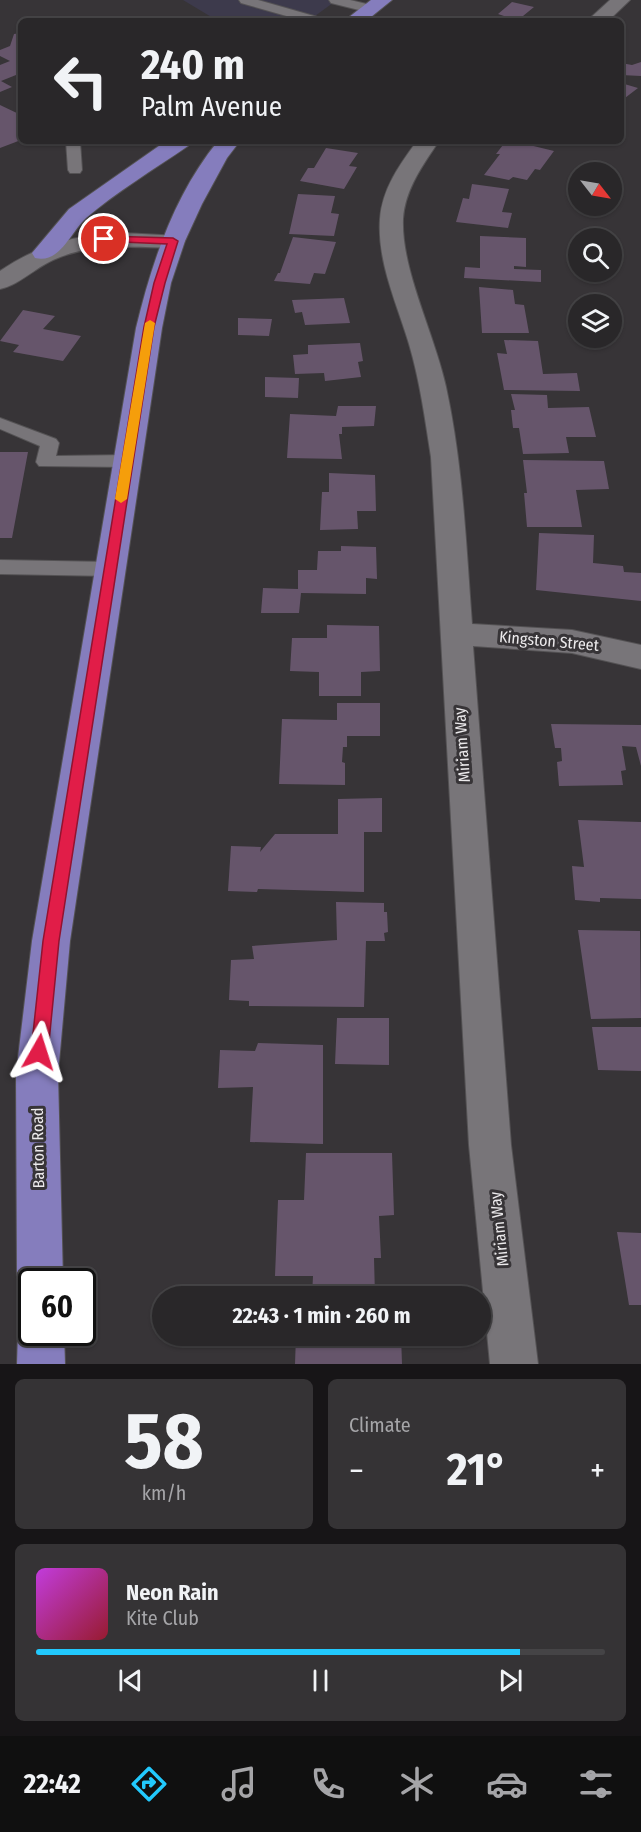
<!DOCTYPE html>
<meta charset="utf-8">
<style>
body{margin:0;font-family:"Fira Sans Condensed",sans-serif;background:#353335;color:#f1f3f6;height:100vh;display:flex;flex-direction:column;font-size:22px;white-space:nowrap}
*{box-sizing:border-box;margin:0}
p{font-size:20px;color:#a5a5a8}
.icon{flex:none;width:33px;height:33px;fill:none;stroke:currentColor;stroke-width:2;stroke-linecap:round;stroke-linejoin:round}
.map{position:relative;height:1364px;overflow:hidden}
.panel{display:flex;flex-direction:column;gap:15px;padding:15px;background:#171517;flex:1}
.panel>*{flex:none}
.top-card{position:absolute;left:18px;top:18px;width:606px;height:126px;border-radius:9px;box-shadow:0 2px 4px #0004,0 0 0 2px #454446;background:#292729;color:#f1f3f6;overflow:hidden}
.needle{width:39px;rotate:121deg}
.controls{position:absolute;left:568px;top:162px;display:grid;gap:12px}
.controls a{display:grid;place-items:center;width:54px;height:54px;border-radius:50%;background:#292729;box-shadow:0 2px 4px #0004,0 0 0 2px #454446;font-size:30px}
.speed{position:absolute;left:18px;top:1268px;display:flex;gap:12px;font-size:30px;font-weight:700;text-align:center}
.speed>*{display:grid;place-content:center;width:78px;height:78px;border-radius:50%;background:#292729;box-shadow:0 2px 4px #0004,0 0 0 2px #454446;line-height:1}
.speed .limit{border:3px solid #111;border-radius:9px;background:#fff;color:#111}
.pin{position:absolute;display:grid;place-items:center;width:51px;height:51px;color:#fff;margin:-26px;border:3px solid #fff;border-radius:50%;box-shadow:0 2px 6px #0007}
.me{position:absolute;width:66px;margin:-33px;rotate:6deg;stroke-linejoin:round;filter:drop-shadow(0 0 4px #0008)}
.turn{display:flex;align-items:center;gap:21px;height:126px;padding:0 24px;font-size:27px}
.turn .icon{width:78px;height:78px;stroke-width:2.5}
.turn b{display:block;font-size:42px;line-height:51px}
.big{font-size:45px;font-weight:700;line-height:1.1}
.panel .widget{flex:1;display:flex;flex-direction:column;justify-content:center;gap:9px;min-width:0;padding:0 21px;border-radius:9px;background:#353335}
.panel .dial{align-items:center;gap:0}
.dial b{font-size:78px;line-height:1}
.song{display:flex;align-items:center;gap:18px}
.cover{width:72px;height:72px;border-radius:9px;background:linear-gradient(135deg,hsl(290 70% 55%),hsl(350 70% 35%))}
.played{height:6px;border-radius:3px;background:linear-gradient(90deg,#22c9fd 85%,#454446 85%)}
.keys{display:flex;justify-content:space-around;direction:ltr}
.heat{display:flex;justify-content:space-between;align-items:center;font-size:33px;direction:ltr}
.panel .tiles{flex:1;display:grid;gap:15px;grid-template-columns:1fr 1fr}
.widget:last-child{grid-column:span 2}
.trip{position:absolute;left:152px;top:1286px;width:339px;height:60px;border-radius:30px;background:#292729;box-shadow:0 2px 4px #0004,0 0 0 2px #454446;font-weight:700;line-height:60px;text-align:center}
.dock{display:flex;height:96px;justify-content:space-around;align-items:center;background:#101010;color:#a5a5a8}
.dock .icon{width:42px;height:42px}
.dock .on{color:#22c9fd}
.dock b{font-size:27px;color:#f1f3f6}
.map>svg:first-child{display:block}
</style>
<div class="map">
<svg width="641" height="1364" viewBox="0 0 641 1364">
<rect width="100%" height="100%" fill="#373437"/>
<!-- commercial -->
<path fill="#3d3a4c" d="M183,0H337L308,21H218Z"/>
<!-- building -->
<path fill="#66556b" d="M512,2L534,7L523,16L530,21H500L504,16L498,14Z
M21,33V73L1,81L12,87L0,92V65L10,61L0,56V50L10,46L14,34Z
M641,62V76L621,75V63L632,65Z
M621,83L638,88L621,101Z
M0,105L21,115V140L0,148Z
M506,141H513L554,151L540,170L535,169L527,180L513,177L509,180L484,175L500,154H496Z
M326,148L358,153L349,166L357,167L344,189L300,181L308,168H314Z
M472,184L509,189L502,212L512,213L508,228L456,222L463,198L469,199Z
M298,194L335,196L331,213L339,214L334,236L289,234Z
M480,236L526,238V267L514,266V269L541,270V282L464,278L465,267L480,268Z
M293,237L336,242L325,274L314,273L310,284L274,281L278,273H280Z
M479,287L513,290L515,304L524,305L529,333H482Z
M344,298L350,323L305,325L302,312L295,313L292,300Z
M23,310L55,316L43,329L81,336L63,361L13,352L19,345L0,341Z
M238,318L272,319L269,336L238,335Z
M504,340L538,341L543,374L577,373L580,391L504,390L497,353L507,354Z
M360,343L363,361L358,362L361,377L325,381L324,373L295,374L293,355L308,354V345Z
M265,377L299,378L298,398L265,397Z
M511,394L547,395L548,408L589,407L596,437H566L569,453L523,454L519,428H513L511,410H515Z
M338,406H376L374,426L342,427V434H339L342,459L287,458L290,414L336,416Z
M0,452H28L12,538H0Z
M523,460L604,461L609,489L576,490L582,527H527L524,493H527Z
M329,473L375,475L376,511H357L358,529L320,530L322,492H329Z
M539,533L594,535L593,563L623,566L624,572L641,573V601L536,590Z
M341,546L376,547L377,579L366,578V594L301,593L299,613H261L263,588L298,589V570H317L318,551H341Z
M327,625L379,626L380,671L361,672V696H319V672L290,671L292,638H327Z
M337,703H380V736H347V747H343L342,762L345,763V785L279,784L282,719L337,720Z
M551,724L641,725V766L636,747L622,746L626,770L621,771L623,785L559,786L557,762L562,761L561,748H555Z
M382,798V832H364V892L258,889L257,892L228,891L231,846L261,847L260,852L275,834H338V799Z
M578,820L641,822V899L600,898V902L575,900L572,866L584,867Z
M336,902L384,903V912H387L388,932L384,933L385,941H366L364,1007L249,1006V1001L229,1000L231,960L254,959L252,946L337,940Z
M578,930L640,931L641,1018L591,1019Z
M337,1018H389V1065L335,1064Z
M592,1027H641V1071L598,1070Z
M258,1043L323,1045V1144L250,1142L253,1087L218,1088L220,1050L255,1051Z
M306,1153H392L394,1215L379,1216L381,1258H374L375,1296H312L313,1276H275L278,1200H304Z
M617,1232L641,1233V1305H629Z
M296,1335H401L402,1364H295Z"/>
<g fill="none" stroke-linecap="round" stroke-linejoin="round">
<defs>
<path id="lane" d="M239,0H258L321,18L323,21H304L241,3Z
M329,0H350L375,6L377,9L371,13L331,3Z
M66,141H80L82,170L80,173H70L68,170Z
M0,418L56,439L59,443L56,456L127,455L133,457L136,461L133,465L127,467L39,466L36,462L40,446L0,429Z
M0,560L109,562L116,564L119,569L116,574L109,576L0,574Z"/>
<path id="street" d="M610,0H630L608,21H587Z
M417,141H439C423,165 405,189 403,219C401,270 435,335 446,387C463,465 466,544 472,624L572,630L641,645V669L572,653L473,646L511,1145L538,1364H490L469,1145L431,457C425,419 420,381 409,344C397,304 377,262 380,219C382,189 400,164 417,141Z
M123,233L181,236L185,241L181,246L173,248C133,247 90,243 53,260C35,268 19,285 0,289V271C38,245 77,234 123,233Z"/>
<path id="primary" d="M371,0H392L366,21H344Z
M166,141H191L188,146C156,168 115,193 86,218C70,233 60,264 35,258L32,253L69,209Z
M218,141H240L227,158L202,204L185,241L171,283L162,328L70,941L58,1074L63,1281H32V1300L24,1297L17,1281L16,1074L32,941L136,328C152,262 174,195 218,141Z
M32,1313V1332H64L65,1364H17L18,1332L25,1316Z"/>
</defs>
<!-- lane casing -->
<use href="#lane" stroke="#545254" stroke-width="2"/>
<!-- street casing -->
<use href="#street" stroke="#545254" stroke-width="2"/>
<!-- primary casing -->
<use href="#primary" stroke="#545254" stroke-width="2"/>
<!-- lane -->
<use href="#lane" fill="#787579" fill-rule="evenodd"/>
<!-- street -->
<use href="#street" fill="#787579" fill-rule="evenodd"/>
<!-- primary -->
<use href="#primary" fill="#857dbd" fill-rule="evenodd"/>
</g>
<!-- route -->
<path fill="#e11d48" stroke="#92132f" stroke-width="1.5" d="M104,236L173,238L178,241L165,283L154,327L59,941L48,1052L45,1057L39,1059L33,1057L31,1052L43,941L144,327L154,283L167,244L100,241L99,239Z"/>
<!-- slow -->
<path fill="#f59e0b" d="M150,320L155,323L127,499L121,503L115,499L145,323Z"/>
<g text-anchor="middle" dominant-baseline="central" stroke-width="6" stroke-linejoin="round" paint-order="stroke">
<!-- street labels -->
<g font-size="16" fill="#eceaec" stroke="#373437">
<text transform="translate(549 641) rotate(5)">Kingston Street</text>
<text transform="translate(462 745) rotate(-94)">Miriam Way</text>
<text transform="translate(38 1148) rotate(-91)">Barton Road</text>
<text transform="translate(499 1229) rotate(-96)">Miriam Way</text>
</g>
</g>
</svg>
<div class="controls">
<a><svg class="needle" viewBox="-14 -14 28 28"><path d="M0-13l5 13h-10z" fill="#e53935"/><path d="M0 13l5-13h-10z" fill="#a5a5a8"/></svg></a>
<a><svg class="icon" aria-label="search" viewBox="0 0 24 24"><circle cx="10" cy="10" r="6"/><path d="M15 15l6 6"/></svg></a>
<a><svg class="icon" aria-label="layers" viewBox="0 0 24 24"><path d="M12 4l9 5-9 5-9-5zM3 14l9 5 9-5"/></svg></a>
</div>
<div class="speed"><div class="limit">60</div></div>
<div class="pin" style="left:104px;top:239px;background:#d93025"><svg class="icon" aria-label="arrive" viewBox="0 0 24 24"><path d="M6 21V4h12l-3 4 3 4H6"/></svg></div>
<svg class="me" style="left:39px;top:1052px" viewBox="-20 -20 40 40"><path d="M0-17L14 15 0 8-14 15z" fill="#e11d48" stroke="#fff" stroke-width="4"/></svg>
<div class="trip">22:43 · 1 min · 260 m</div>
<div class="top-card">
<div class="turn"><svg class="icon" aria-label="left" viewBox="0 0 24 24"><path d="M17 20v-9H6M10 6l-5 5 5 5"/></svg><div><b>240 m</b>Palm Avenue</div></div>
</div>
</div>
<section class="panel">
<div class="tiles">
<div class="widget dial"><b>58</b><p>km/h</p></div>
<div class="widget"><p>Climate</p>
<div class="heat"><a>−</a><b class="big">21°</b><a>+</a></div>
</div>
<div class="widget">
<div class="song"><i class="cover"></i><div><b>Neon Rain</b><p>Kite Club</p></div></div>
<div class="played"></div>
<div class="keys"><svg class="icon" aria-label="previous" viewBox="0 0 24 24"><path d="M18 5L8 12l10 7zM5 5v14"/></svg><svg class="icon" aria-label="pause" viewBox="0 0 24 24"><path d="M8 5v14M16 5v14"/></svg><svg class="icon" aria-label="next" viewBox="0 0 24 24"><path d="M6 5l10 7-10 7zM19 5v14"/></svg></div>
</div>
</div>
</section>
<nav class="dock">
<b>22:42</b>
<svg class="icon on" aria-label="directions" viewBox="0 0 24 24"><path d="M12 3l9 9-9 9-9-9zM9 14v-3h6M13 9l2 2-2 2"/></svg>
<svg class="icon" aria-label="music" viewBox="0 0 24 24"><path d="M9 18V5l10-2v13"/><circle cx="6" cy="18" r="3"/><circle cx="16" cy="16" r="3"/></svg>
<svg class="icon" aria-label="phone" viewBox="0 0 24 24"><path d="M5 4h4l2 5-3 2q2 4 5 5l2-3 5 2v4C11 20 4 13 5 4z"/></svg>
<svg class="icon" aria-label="climate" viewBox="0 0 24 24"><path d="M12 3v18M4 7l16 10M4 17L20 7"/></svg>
<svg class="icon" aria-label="car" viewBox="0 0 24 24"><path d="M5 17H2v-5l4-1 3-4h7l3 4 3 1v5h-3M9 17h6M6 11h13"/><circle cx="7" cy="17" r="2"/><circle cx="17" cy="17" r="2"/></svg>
<svg class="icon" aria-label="filters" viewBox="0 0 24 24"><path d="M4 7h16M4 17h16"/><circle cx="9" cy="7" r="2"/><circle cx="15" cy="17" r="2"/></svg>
</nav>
